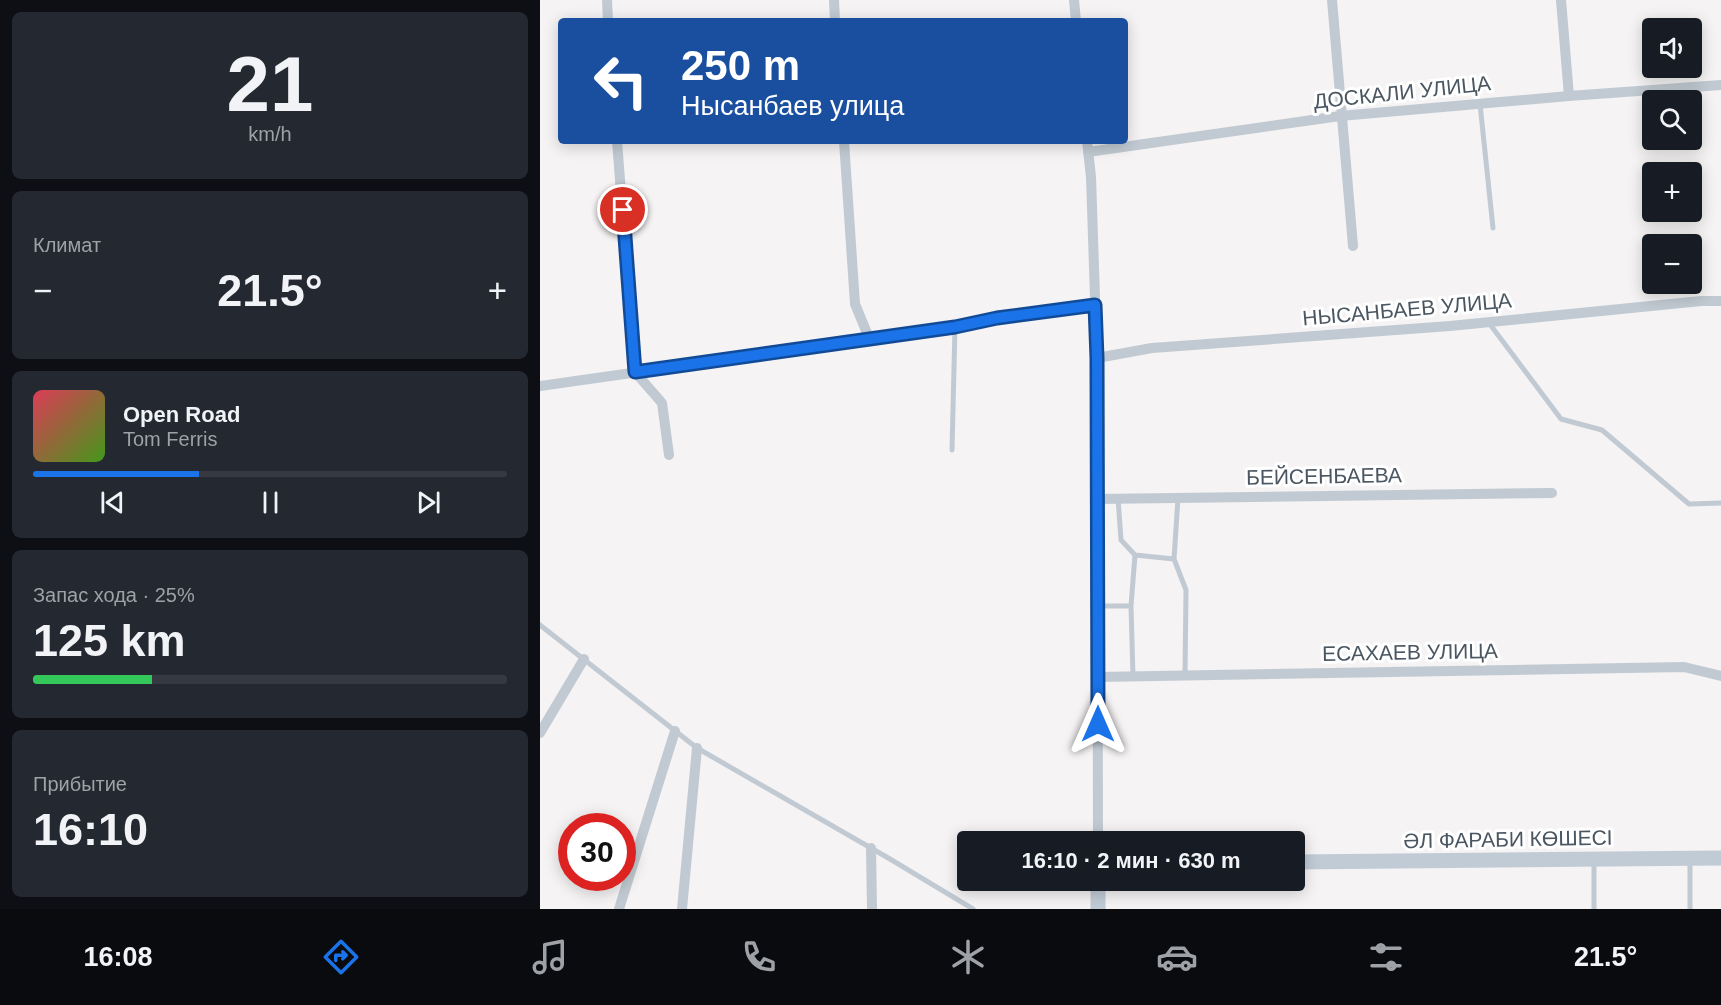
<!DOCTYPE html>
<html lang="ru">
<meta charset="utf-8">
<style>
body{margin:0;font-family:Helvetica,sans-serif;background:#242831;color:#f1f3f6;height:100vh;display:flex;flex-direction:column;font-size:22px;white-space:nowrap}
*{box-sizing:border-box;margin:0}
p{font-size:20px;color:#9ea1a6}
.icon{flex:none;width:33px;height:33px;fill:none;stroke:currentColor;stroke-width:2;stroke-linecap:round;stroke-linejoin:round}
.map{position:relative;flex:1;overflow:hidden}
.drawer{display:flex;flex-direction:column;gap:12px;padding:12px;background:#0d0f14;width:540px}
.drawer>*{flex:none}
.guide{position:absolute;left:18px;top:18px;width:570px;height:126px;border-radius:6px;box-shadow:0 3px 15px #0003;background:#1a4fa0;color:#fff;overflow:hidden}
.buttons{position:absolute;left:1102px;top:18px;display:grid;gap:12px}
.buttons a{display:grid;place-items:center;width:60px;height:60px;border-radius:6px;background:#171b24;box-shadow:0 3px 15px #0003;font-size:30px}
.speed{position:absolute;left:18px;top:813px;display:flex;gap:12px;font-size:30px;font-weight:700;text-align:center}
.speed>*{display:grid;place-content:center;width:78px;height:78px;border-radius:50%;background:#171b24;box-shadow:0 3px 15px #0003;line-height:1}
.speed .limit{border:9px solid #d22;background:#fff;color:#111}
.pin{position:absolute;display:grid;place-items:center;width:51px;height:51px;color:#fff;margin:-26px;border:3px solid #fff;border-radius:50%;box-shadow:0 2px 6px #0007}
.me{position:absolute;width:66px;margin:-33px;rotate:0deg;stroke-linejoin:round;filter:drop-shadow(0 0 4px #0008)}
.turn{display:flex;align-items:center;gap:21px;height:126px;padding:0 24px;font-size:27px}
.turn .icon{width:78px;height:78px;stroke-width:2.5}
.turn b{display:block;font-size:42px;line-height:51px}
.big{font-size:45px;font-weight:800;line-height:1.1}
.drawer .widget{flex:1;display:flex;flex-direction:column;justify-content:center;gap:9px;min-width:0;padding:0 21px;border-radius:9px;background:#242831}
.drawer .dial{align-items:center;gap:0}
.dial b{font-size:78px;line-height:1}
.song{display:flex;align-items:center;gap:18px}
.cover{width:72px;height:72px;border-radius:9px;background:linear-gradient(135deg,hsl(350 70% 55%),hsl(100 70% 35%))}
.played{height:6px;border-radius:3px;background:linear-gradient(90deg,#1a73e8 35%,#363941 35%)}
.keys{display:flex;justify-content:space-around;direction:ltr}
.heat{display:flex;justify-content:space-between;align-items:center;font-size:33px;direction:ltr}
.charge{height:9px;border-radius:4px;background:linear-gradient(90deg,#34c759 25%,#363941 0)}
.trip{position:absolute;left:417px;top:831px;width:348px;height:60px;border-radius:6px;background:#171b24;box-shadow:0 3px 15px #0003;font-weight:800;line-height:60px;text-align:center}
.menu{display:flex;height:96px;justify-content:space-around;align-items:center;background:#090b0e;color:#9ea1a6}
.menu .icon{width:42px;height:42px}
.menu .current{color:#1a73e8}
.menu b{font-size:27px;color:#f1f3f6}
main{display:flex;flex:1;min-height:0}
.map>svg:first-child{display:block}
</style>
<main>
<section class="drawer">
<div class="widget dial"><b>21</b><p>km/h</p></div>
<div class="widget"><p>Климат</p>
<div class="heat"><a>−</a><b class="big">21.5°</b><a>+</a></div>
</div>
<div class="widget">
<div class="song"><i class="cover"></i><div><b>Open Road</b><p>Tom Ferris</p></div></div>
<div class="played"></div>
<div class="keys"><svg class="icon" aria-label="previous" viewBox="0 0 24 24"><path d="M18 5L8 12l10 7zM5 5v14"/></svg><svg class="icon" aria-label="pause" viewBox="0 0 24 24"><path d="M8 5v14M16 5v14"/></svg><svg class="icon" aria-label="next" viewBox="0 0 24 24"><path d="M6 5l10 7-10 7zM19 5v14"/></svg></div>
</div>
<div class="widget"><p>Запас хода · 25%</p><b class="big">125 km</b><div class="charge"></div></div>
<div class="widget"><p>Прибытие</p><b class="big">16:10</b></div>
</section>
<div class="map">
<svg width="1181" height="909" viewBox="0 0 1181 909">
<rect width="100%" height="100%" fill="#f5f3f3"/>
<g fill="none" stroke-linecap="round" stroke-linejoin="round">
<!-- lane -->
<path stroke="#c1cad2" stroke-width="5" d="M940,104L953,228
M949,323L1021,419L1062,430L1149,504L1181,503
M412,450L415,327
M578,498L581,540L595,555L591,606L593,676
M638,498L634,559L646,590L645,675
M595,555L634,559
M558,606H591
M0,625L157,748L350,859L433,909
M1150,860V909
M1054,861V909"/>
<!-- street -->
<path stroke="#c1cad2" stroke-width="10" d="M67,0L68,21
M294,0L295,21
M534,0L536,21
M792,0L813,246
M1021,0L1029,96
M77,141L95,372L122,403L129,455
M304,141L315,304L329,338
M547,141L551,177L557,358L558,842
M548,152L800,116L1029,96L1181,85
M557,358L612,348L910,326L1161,301H1181
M0,386L415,327L457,318L555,305
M557,499L1012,493
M558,677L1144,667L1181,676
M0,733L44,659
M331,848L332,909
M79,909L135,731
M142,909L157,748"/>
<!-- secondary -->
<path stroke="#c1cbd6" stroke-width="15" d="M754,862L1181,858
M558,909V880"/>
</g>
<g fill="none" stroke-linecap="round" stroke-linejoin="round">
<defs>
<path id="route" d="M83,210L95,372L415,327L457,318L555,305L557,358L558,724"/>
</defs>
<!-- route casing -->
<use href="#route" stroke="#114b97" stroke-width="15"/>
<!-- route -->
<use href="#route" stroke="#1a73e8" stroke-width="10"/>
</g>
<g text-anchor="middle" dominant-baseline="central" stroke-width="6" stroke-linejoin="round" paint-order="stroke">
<!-- street labels -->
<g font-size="21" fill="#4a5661" stroke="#fff">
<text transform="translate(862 92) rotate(-6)">ДОСКАЛИ УЛИЦА</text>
<text transform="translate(867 309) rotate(-5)">НЫСАНБАЕВ УЛИЦА</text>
<text transform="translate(784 476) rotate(-1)">БЕЙСЕНБАЕВА</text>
<text transform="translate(870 652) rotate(-1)">ЕСАХАЕВ УЛИЦА</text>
<text transform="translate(968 839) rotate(-1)">ӘЛ ФАРАБИ КӨШЕСІ</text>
</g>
</g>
</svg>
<div class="buttons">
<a><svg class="icon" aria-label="sound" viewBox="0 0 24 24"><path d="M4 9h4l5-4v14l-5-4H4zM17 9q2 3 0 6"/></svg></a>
<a><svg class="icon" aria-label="search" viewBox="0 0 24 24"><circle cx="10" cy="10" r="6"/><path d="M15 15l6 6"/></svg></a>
<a>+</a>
<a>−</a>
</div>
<div class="speed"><div class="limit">30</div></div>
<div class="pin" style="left:83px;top:210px;background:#d93025"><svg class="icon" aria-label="arrive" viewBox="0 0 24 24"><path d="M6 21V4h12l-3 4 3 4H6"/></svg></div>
<svg class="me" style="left:558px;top:724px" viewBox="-20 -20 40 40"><path d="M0-17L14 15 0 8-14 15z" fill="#1a73e8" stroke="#fff" stroke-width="4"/></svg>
<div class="trip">16:10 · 2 мин · 630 m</div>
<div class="guide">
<div class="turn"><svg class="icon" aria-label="left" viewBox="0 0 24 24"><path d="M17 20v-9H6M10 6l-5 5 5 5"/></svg><div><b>250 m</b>Нысанбаев улица</div></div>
</div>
</div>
</main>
<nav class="menu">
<b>16:08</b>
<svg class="icon current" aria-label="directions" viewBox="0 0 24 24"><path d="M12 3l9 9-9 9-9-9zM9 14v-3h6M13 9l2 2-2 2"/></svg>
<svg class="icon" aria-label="music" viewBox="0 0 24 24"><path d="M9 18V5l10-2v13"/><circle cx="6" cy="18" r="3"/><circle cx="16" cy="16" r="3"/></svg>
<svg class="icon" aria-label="phone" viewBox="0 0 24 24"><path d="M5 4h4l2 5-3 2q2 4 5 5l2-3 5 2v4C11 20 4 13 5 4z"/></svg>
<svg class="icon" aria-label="climate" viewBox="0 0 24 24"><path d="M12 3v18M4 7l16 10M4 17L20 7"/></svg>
<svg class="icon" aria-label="car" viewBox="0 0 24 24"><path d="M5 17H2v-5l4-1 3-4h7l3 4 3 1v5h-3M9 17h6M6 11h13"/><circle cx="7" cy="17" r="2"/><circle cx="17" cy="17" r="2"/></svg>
<svg class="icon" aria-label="filters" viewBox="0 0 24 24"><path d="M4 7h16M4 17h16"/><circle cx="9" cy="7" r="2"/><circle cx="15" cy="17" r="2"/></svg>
<b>21.5°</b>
</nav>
